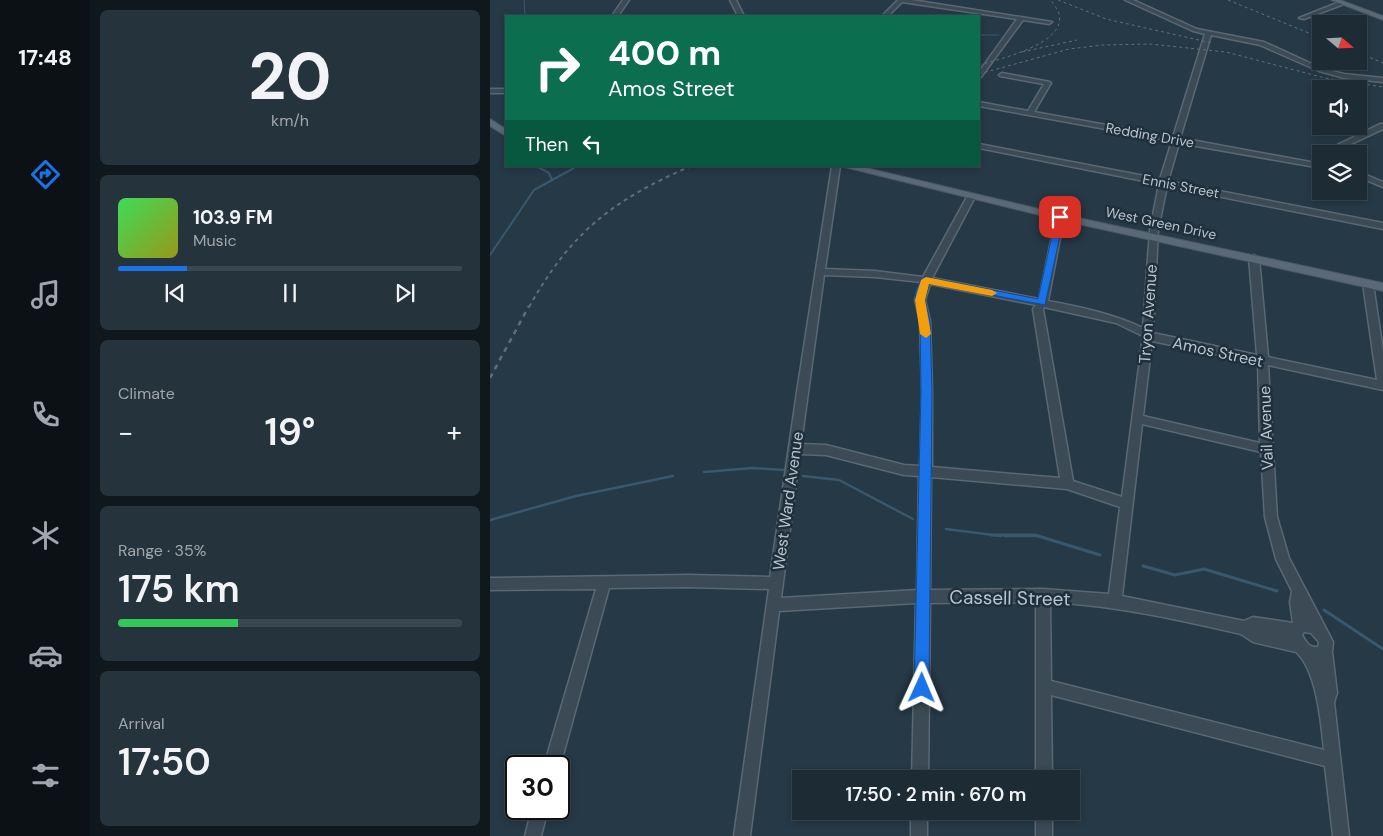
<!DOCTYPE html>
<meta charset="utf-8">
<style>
body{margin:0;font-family:"DM Sans",sans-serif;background:#25333c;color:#f1f3f6;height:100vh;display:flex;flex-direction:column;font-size:19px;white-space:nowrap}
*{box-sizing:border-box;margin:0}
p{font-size:16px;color:#a0a7ac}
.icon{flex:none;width:28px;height:28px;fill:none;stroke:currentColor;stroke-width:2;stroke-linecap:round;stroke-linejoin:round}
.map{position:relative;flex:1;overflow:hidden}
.sheet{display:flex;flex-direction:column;gap:10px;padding:10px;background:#0f181d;width:400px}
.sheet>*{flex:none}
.guide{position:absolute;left:15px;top:15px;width:475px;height:152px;border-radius:0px;box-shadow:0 2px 8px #0003,0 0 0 1px #3a474f;background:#0b6e4f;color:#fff;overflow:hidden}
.needle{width:32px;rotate:109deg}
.buttons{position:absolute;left:822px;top:15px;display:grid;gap:10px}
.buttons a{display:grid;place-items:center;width:55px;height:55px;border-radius:0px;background:#1c2b34;box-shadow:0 2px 8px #0003,0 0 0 1px #3a474f;font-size:25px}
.speed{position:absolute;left:15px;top:755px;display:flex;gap:10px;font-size:25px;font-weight:700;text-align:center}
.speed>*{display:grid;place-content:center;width:65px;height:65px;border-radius:50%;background:#1c2b34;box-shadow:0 2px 8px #0003,0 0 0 1px #3a474f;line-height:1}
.speed .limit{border:2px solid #111;border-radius:8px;background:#fff;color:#111}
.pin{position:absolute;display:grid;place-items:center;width:42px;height:42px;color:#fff;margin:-21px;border-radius:10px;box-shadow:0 2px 8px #0006}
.me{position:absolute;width:55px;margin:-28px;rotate:1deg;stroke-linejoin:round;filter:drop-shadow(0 0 4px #0008)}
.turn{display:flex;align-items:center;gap:18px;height:105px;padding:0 20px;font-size:22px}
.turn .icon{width:65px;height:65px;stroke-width:2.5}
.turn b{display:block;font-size:35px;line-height:42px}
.then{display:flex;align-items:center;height:48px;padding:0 20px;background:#0003;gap:10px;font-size:19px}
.big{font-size:38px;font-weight:600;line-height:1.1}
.sheet .widget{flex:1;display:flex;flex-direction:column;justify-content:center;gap:8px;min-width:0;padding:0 18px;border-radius:8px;background:#25333c}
.sheet .dial{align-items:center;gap:0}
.dial b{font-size:65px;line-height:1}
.song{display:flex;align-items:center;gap:15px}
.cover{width:60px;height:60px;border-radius:8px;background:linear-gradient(135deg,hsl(130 70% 55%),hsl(60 70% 35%))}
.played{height:5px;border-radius:2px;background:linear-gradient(90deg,#1a73e8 20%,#3a474f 20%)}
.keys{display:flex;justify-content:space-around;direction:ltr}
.heat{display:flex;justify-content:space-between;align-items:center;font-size:28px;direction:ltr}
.charge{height:8px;border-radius:4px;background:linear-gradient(90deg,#34c759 35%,#3a474f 0)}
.trip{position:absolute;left:302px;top:770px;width:288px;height:50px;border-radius:0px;background:#1c2b34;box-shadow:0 2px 8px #0003,0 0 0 1px #3a474f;font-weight:600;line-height:50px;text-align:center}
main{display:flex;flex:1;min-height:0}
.tabs{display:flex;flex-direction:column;width:90px;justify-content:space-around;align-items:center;background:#0b1115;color:#a0a7ac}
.tabs .icon{width:35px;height:35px}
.tabs .active{color:#1a73e8}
.tabs b{font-size:22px;color:#f1f3f6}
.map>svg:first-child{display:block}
</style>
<main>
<nav class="tabs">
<b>17:48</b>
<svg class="icon active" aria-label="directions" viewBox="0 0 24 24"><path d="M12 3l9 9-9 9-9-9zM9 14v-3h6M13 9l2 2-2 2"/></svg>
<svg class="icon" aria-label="music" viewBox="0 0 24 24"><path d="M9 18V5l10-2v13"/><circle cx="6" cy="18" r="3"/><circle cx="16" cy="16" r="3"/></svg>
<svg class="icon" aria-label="phone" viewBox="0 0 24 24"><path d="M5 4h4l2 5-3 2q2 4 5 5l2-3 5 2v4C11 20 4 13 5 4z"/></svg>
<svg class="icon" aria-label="climate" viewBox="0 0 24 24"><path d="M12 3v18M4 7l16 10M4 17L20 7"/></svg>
<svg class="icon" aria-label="car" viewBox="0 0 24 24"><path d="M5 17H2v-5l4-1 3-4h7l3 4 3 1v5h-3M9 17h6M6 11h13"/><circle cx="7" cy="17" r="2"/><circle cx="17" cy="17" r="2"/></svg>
<svg class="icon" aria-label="filters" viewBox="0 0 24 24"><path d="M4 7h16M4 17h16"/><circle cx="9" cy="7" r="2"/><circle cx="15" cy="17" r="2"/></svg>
</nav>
<section class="sheet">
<div class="widget dial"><b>20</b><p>km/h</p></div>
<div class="widget">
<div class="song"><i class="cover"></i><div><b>103.9 FM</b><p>Music</p></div></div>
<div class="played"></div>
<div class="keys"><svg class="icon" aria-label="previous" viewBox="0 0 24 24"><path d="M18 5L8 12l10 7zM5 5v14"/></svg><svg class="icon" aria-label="pause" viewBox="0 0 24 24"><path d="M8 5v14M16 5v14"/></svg><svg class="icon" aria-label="next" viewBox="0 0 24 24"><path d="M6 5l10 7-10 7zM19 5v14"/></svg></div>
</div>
<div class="widget"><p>Climate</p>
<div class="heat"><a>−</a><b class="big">19°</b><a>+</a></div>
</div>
<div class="widget"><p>Range · 35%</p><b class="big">175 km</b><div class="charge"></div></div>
<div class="widget"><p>Arrival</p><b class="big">17:50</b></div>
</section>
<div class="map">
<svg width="893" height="836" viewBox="0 0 893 836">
<rect width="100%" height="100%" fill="#263946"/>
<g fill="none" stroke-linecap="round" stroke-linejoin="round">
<!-- stream-far3 -->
<path stroke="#39586e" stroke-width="1" d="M34,0L35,16
M489,35H509"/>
<!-- stream-far2 -->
<path stroke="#39586e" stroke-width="2" d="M46,166L59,173L62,180
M0,255L44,190L84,168"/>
<!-- stream-far1 -->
<path stroke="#39586e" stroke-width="2.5" d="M214,472L263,468L293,470
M313,476L349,480L423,519
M0,520L86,496L183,476
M456,529L511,536
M515,536H548"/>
<!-- stream -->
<path stroke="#39586e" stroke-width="3" d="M501,535H545L610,555
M653,566L685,575L714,569L787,591
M834,610L893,649"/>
<defs>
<path id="minor" d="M133,0H139L128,16H122Z
M240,0H246L254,16H248Z
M408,0H422L562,22L559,24L533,20L491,77L489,78V72L527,19L412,2L398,16H392Z
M635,0H643L707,29L774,42L833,69L854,74L893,78V82L854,78L829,71L770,45L721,35L690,138L831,164V168L689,143L678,181L893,223V229L677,186L668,230L663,333L767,355L759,258L764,255L769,258L778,357L887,380L873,284L878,281L883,284L893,351V390L778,365L787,517L799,558L843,642L842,652L847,693L844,702L859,836H843L835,766L561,695L562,779H546V602L440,603L438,779H422L426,603L289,611L260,836H244L279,589L198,587L119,588L70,766L69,769V766H54L106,589L0,590V578L198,575L280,577L307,392L342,166H350L335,269L385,271L433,277L477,197L481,195L485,197L442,278L549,299L566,217L570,214L574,217L558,301C591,307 623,314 653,328L660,230L669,184L489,148V144L670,179L682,141L489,106V102L538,111L554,84L510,76L509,75L512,73L560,82L561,83L544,112L683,137L715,34L703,31ZM334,275L385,277L431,282L425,300L430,321L432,391L430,466L414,465L336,445L311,444ZM440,284L546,305L543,309L570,478L442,467V391L440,321L435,300ZM554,307L626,323L653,336L632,497L583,481L553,309ZM662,341L768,363L770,443L653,416ZM652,424L771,452L775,517L786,559L802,591L800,602L803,623L763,617L754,621L632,596ZM310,454L336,455L414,475L429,476L427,590L291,598ZM441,477L577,489L630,507L619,594L553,589L440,590ZM560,602C628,606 685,619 751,634L763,642L806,652C827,671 831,722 834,750L561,681ZM814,632L821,633L829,642L828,647C819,648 816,642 812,635Z
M852,1L854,4L814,19L809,18Z
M0,89H16V93H0Z
M890,124H893V129L840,154H831V156L829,154Z
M869,172L893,182V187L869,177Z
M42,809H58L51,836H35Z
M421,811H437V836H421Z
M546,811H562V836H546Z"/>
<path id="major" d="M841,0H850L893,16V20Z
M0,119L16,129V136L0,126Z
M350,166H368L570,214L893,283V291L570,220Z"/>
</defs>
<!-- minor casing -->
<use href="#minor" stroke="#596872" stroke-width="3"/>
<!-- major casing -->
<use href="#major" stroke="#475661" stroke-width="2"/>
<!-- minor -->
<use href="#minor" fill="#3b4a55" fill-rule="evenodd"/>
<!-- major -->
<use href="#major" fill="#596975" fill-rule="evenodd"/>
<!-- rail-far2 -->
<path stroke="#5d6f7c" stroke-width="1" stroke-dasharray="3 3" stroke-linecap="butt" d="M568,0L616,19L722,43
M738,0L831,38
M532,52L587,40
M869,53L893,63
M489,65C509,59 577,44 569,14C568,9 563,4 561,0
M489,74L579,49L613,45L660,44L736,52L835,78L893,87"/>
<!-- rail-far1 -->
<path stroke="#5d6f7c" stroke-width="2" stroke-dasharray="4 4" stroke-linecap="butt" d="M39,307C81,232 123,200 201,166"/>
<!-- rail -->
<path stroke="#5d6f7c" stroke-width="2.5" stroke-dasharray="5 5" stroke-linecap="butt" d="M0,378L39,306"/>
</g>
<!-- route -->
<path fill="#1a73e8" stroke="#114b97" d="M570,214L574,217L555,305L439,283L435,300L440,321L442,391L439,688L437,693L432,695L426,693L424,688L431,391L430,321L425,300L426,291L432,278L436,277L548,299L566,217Z"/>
<!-- slow -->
<path fill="#f59e0b" d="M436,277L502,290L507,293L502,296L439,284L435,300L441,334L436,338L430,334L425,300L431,280Z"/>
<g text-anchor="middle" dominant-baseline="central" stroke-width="5" stroke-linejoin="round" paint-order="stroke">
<!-- far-street labels -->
<g font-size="14" fill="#b9c5ce" stroke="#1f2f3b">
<text transform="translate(660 135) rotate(10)">Redding Drive</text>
<text transform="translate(691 186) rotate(11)">Ennis Street</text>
<text transform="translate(671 223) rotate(12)">West Green Drive</text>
</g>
<!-- street labels -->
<g font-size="16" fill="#b9c5ce" stroke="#1f2f3b">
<text transform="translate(658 314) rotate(-86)">Tryon Avenue</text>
<text transform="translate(728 352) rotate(12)">Amos Street</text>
<text transform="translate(776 428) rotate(-92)">Vail Avenue</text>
<text transform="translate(298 501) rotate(-82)">West Ward Avenue</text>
</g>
<!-- near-street labels -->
<g font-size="19" fill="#b9c5ce" stroke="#1f2f3b">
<text transform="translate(520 598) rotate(1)">Cassell Street</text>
</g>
</g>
</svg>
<div class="buttons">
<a><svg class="needle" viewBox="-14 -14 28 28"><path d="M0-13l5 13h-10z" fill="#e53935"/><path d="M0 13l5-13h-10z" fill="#a0a7ac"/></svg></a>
<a><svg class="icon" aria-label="sound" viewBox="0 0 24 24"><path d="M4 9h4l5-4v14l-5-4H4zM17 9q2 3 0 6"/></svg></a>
<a><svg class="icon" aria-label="layers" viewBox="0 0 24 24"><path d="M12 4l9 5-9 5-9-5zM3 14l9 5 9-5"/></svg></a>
</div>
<div class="speed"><div class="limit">30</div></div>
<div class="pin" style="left:570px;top:217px;background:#d93025"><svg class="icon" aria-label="arrive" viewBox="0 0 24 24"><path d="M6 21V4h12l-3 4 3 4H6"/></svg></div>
<svg class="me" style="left:432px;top:688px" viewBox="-20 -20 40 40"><path d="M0-17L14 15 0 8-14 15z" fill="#1a73e8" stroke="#fff" stroke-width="4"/></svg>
<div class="trip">17:50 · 2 min · 670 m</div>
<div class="guide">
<div class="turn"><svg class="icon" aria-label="right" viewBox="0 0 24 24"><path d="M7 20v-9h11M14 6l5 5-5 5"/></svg><div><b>400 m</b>Amos Street</div></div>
<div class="then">Then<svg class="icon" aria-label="left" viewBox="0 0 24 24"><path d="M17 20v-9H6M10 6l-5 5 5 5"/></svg></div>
</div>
</div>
</main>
